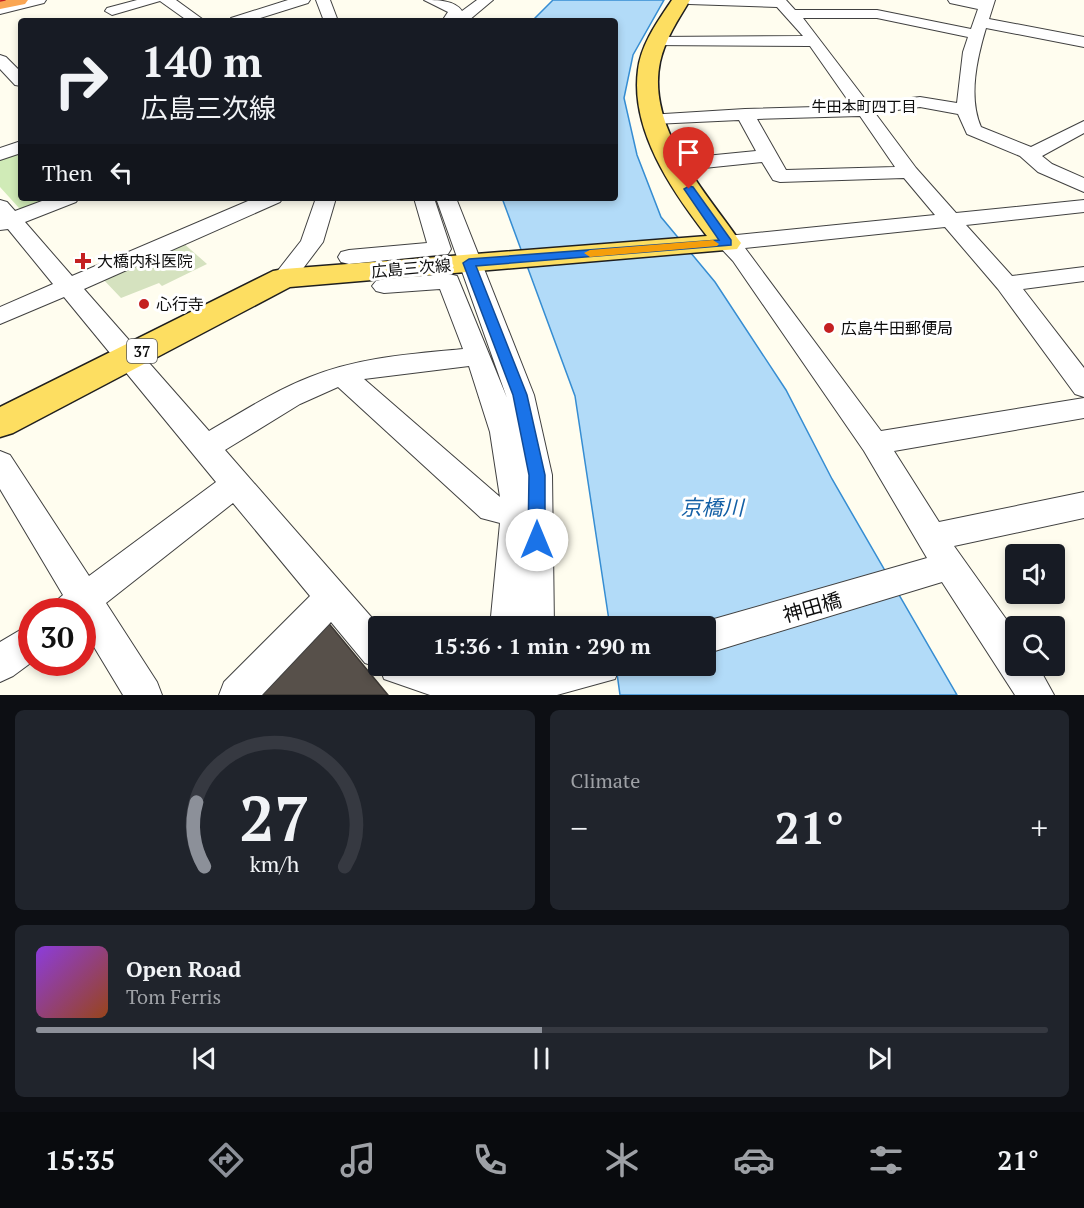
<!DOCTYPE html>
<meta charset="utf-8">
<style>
body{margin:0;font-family:"PT Serif","Noto Sans JP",serif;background:#20242c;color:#f1f3f6;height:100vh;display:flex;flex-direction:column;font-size:22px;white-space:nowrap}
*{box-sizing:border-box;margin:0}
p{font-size:20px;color:#9ea1a6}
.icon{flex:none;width:33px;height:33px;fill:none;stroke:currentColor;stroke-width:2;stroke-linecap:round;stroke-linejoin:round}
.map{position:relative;height:695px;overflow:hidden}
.panel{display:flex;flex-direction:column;gap:15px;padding:15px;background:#0d0f14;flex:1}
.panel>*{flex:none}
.hud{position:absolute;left:18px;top:18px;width:600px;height:183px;border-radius:6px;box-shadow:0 3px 9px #0003;background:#171b24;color:#f1f3f6;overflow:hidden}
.fabs{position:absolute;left:1005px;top:544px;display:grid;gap:12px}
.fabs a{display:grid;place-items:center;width:60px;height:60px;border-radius:6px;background:#171b24;box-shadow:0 3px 9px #0003;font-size:30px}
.speed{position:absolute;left:18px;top:598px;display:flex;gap:12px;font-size:30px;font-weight:700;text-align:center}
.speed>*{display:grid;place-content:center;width:78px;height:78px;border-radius:50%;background:#171b24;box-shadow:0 3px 9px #0003;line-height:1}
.speed .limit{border:9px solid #d22;background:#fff;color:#111}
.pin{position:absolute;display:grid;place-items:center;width:51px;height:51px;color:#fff;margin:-62px -26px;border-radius:50% 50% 50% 0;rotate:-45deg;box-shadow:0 0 6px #0007}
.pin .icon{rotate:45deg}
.me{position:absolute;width:66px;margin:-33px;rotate:0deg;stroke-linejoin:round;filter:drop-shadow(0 0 4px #0008)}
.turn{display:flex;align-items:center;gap:21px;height:126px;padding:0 24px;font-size:27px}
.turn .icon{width:78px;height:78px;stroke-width:2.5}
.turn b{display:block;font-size:42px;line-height:51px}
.then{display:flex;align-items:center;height:57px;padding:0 24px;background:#0003;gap:12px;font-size:22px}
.big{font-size:45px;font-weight:700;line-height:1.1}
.panel .widget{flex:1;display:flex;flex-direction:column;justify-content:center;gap:9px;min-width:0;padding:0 21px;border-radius:9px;background:#20242c}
.panel .dial{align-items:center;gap:0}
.dial svg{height:156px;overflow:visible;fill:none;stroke:#363941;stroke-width:7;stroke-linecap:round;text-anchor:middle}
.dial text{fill:#f1f3f6;stroke:none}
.song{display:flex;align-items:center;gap:18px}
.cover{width:72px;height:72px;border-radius:9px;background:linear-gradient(135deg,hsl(270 70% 55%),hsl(20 70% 35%))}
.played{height:6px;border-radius:3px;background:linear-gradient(90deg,#8c9099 50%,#363941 50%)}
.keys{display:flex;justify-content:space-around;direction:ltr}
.heat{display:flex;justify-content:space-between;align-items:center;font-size:33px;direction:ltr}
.panel .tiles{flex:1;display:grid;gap:15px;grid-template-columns:1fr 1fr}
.widget:last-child{grid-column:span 2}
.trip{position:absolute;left:368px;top:616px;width:348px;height:60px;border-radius:6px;background:#171b24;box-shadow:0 3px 9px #0003;font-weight:700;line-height:60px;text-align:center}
.dock{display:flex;height:96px;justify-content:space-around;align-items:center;background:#090b0e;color:#9ea1a6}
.dock .icon{width:42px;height:42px}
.dock .active{color:#8c9099}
.dock b{font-size:27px;color:#f1f3f6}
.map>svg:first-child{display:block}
</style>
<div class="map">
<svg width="1084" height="695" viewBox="0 0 1084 695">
<rect width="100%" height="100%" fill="#fffdef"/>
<!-- green -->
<path fill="#d0ebb7" d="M21,151V198H61L32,209L19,208L0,187V158Z"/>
<!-- cemetery -->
<path fill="#d5e2bf" d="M182,242L207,264L162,286L159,283L121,298L102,278Z"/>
<!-- water -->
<path fill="#b2dbf8" stroke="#368dd2" stroke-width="1.5" d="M553,0H664L633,55L624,98L637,155L661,217L715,282L786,390L832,479L957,695H620L616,666H705V627H610L575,396L502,198H615V21H532Z"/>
<!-- building -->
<path fill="#57504a" stroke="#3d3834" stroke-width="1.5" d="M326,620L388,695H228Z"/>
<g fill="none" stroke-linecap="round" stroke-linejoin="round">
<defs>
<path id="minor" d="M22,0H46L44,3L0,14V6Z
M137,0H176L205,21H188L160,1L112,15L105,11L107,8Z
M288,0H310L308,3L251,21H229L231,18Z
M316,0H330L338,21H324Z
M424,0C437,0 455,0 462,11L477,0H493L468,21H442L448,12Z
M682,0H786L795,10H877L971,29L978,9L950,3L948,0H995L989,19L1084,37V47L986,28C977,58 968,97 981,127L1031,147L1084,121V133L1042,156L1052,164L1084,178V192L1038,172L1020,156L967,134L958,114L920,107L875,113L916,168L956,213L1084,200V212L966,225L1012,276L1084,267V281L1023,289L1084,368V397L1075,394L998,289L945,227L745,248L881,431L1084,398V418L894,451L939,522L1084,492V518L954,546L1016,633V666H1038L1054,695H1015L942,582L705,654V627L693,625L927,558L864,451L733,261L716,243L719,238L727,236L935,215L904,178L780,182L773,180L762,162L675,171L668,169L665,165L668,161L675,159L756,151L739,120L654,124L645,119L648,115L745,109L852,106L810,46L650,45L647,42L655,37L803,36L777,7L689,4ZM803,18H877L968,37L963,52L957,103L920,97L868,103ZM860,116L895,167L786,170L757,119Z
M0,55L6,57L21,72V86L15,85L0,69Z
M21,141V153L0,160V148Z
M50,198H79L76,202L25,222L72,276L255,198H283L280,202L84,289L209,431C242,412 274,391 310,377C359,357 411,354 463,349L440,289L384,293L376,291L372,286L376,281L384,279L449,274L457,276L507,398L436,198H456L534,395L552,475L554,627H490L500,523L481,518L338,387L300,404L225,450L380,627H378V666H620L615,679L557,695H430L384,679L380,668L365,663L331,622L262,695H219L224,682L310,596L233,503L106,603L157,682L162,695H123L82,627V612H51L56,601L63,595L0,489V451L10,455L89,576L216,482L64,297L0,324V307L53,284L8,229L0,230V200L7,202L15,211ZM469,366L490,432L500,497L364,379Z
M316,198H336L323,242L292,283L284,285L276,283L272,278L301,241Z
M414,198H434L451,249L448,254L349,264L341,262L338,257L341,252L349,250L427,243Z
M32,623V662L13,676L0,682V642Z"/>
<path id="major" d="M672,0H690C678,20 665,39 660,62C646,129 707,193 741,243L737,249L290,287L13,433L0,437V407L273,271L284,269L707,236C672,191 630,130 638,70C641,44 658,21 672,0Z"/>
<path id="highway" d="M0,0H28L25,4L0,9Z"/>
</defs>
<!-- minor casing -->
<use href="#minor" stroke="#414141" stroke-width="2"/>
<!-- major casing -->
<use href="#major" stroke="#1f1f1f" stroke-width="3"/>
<!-- highway casing -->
<use href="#highway" stroke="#1f1f1f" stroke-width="3"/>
<!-- minor -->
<use href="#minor" fill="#fff" fill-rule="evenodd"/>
<!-- major -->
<use href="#major" fill="#fdde61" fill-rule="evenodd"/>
<!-- highway -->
<use href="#highway" fill="#faa653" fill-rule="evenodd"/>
<!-- tram -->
<path stroke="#c42021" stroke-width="1.5" d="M0,1L5,0"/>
</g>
<!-- route -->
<path fill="#1a73e8" stroke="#114b97" stroke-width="1.5" d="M689,186L693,187L731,240V245L476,266L527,395L545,475V540L543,546L537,548L531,546L528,540L529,475L513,395L463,263L469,259L719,240L684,189Z"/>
<!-- slow -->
<path fill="#f59e0b" d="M713,240L719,244L717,246L590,257L584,253L590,250Z"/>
<!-- markers -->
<g fill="#c42021" stroke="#fff" stroke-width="2">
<path d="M80 252h6v6h6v6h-6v6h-6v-6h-6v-6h6z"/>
<circle cx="144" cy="304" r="6"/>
<circle cx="829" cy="328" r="6"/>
</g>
<g text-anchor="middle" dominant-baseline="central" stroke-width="6" stroke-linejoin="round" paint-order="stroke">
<!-- far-neighbourhood labels -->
<g font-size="15" fill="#0e0e0e" stroke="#fff">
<text x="864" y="106">牛田本町四丁目</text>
</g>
<!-- shield labels -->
<rect fill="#fff" stroke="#565656" stroke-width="1.5" x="127" y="339" width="30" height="24" rx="4.5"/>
<g font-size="15" font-weight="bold" fill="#0e0e0e">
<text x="142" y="351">37</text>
</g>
<!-- poi labels -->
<g font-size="16" fill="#0e0e0e" stroke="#fff" text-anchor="start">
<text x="97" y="261">大橋内科医院</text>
<text x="156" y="304">心行寺</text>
<text x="841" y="328">広島牛田郵便局</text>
</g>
<!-- street labels -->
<g font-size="16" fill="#0e0e0e" stroke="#fff">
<text transform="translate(411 268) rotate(-5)">広島三次線</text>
</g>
<!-- near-street labels -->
<g font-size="20" fill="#0e0e0e" stroke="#fff">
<text transform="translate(812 607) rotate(-16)">神田橋</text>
</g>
<!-- near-water labels -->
<g font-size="21" font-style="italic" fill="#125fa5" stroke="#fff">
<text x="712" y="507">京橋川</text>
</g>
</g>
</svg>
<div class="fabs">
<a><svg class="icon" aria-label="sound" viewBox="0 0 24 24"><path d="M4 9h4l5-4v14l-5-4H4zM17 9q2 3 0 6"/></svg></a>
<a><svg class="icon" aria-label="search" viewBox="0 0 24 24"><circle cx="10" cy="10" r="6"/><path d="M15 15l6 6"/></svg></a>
</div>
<div class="speed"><div class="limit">30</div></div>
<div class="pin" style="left:689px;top:189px;background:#d93025"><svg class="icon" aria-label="arrive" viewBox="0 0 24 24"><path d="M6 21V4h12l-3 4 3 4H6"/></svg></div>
<svg class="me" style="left:537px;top:540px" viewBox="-20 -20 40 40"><circle r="19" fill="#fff"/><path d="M0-13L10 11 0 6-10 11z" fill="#1a73e8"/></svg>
<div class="trip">15:36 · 1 min · 290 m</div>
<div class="hud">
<div class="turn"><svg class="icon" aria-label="right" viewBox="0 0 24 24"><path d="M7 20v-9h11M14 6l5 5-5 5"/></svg><div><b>140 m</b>広島三次線</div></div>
<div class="then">Then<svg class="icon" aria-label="left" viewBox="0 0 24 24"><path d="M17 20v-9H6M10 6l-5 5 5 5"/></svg></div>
</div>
</div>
<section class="panel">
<div class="tiles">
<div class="widget dial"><svg viewBox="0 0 100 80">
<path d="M14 69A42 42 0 1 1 86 69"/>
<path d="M14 69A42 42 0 0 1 10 36" stroke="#8c9099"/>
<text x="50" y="56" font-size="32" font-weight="700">27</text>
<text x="50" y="72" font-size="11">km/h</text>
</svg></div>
<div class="widget"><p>Climate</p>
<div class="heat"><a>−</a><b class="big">21°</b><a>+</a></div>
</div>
<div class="widget">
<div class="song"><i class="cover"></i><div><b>Open Road</b><p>Tom Ferris</p></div></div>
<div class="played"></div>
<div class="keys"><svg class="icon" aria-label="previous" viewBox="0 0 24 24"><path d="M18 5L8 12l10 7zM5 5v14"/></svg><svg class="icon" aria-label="pause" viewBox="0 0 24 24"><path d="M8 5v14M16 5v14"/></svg><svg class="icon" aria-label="next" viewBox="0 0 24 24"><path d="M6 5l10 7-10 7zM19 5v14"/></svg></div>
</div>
</div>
</section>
<nav class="dock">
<b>15:35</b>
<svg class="icon active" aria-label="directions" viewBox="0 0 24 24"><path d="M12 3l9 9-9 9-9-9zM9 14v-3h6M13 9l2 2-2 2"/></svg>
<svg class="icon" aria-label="music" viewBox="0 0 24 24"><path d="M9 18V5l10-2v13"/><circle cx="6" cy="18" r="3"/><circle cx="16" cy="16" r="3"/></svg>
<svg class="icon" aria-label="phone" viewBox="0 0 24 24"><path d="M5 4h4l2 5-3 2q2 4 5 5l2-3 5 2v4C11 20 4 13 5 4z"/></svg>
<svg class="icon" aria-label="climate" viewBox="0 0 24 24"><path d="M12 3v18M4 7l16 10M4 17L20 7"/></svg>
<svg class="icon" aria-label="car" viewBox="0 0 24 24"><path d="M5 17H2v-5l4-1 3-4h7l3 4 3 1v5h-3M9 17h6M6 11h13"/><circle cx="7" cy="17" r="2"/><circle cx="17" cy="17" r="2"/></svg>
<svg class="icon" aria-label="filters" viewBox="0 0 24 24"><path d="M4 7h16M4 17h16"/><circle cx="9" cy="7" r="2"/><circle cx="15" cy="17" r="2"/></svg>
<b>21°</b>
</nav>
